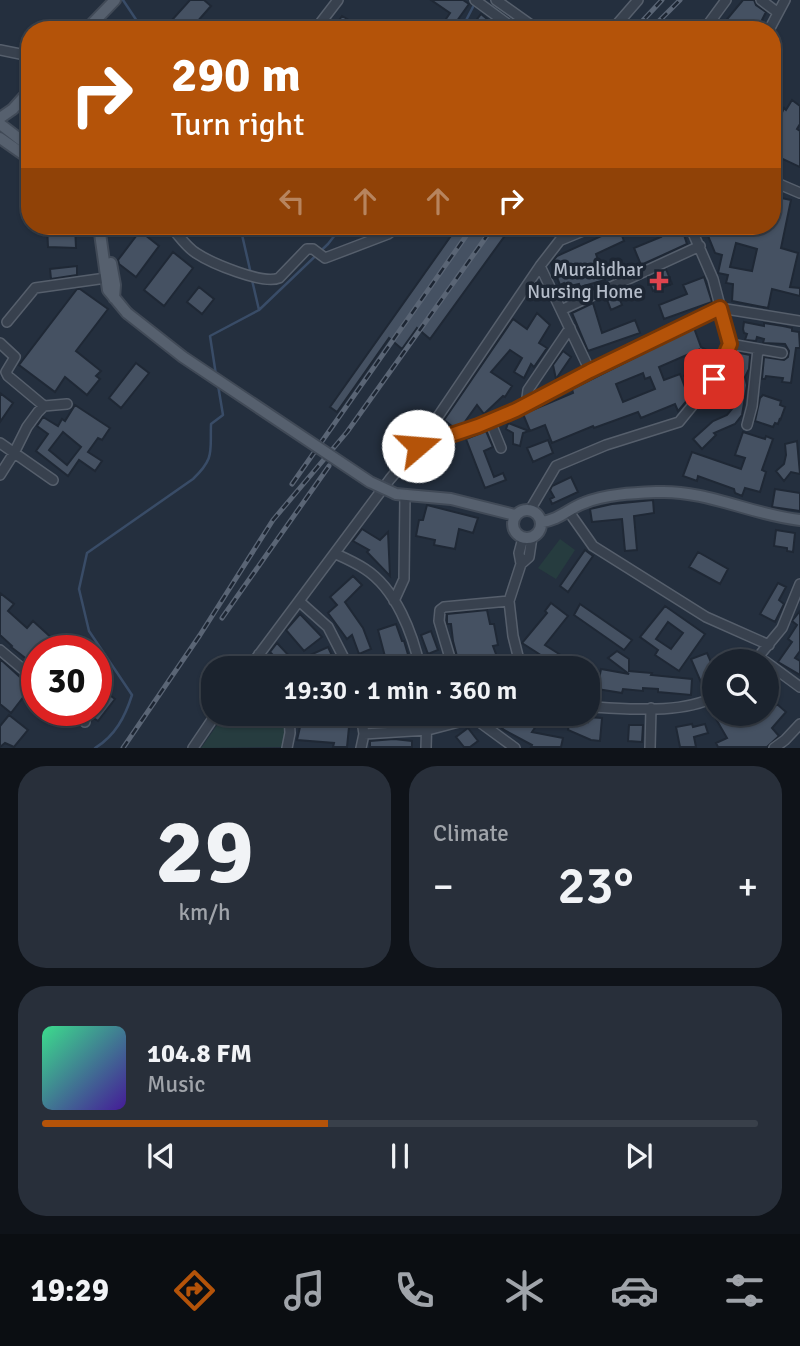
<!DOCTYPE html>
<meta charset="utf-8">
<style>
body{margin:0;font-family:Signika,sans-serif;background:#282f3a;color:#f1f3f6;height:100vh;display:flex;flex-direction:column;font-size:26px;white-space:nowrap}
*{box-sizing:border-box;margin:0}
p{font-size:23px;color:#a0a4aa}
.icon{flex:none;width:38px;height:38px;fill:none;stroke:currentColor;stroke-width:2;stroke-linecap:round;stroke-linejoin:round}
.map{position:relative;height:748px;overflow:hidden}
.side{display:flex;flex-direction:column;gap:18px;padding:18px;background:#0f1319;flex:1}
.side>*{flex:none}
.hud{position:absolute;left:21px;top:21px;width:760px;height:214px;border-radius:28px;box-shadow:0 2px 5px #0004,0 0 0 2px #39404a;background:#b45309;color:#fff;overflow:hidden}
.buttons{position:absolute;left:702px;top:649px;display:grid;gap:14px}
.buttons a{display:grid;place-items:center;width:77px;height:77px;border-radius:50%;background:#1b232e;box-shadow:0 2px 5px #0004,0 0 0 2px #39404a;font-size:35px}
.speed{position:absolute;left:21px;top:635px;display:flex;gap:14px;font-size:35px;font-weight:700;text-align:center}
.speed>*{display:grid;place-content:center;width:91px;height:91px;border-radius:50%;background:#1b232e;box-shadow:0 2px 5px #0004,0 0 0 2px #39404a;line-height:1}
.speed .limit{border:10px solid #d22;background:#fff;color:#111}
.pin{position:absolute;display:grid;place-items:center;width:60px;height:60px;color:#fff;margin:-30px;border-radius:14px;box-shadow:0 4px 10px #0006}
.me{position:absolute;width:77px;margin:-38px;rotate:72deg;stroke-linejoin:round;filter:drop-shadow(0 0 5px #0008)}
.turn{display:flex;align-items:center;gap:24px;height:147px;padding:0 35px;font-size:32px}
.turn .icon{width:91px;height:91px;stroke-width:2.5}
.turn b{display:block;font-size:49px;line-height:60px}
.lanes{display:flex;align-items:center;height:66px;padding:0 35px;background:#0003;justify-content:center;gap:35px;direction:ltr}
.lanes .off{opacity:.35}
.big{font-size:52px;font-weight:600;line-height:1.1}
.side .tile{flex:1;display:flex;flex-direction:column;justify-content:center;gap:10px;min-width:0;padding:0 24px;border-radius:28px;background:#282f3a}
.side .dial{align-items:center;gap:0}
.dial b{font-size:91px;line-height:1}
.song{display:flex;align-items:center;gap:21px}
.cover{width:84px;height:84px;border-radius:10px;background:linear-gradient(135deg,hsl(150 70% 55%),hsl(260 70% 35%))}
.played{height:7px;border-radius:4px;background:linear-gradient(90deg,#b45309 40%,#39404a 40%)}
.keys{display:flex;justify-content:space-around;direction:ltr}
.heat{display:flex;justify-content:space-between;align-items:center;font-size:38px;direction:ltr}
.side .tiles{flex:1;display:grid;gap:18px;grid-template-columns:1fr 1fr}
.tile:last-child{grid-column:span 2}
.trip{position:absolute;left:201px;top:656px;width:399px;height:70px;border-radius:28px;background:#1b232e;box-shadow:0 2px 5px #0004,0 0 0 2px #39404a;font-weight:600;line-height:70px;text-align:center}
.tab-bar{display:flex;height:112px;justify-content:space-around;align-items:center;background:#0b0e12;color:#a0a4aa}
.tab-bar .icon{width:49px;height:49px}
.tab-bar .active{color:#b45309}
.tab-bar b{font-size:32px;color:#f1f3f6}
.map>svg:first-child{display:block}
</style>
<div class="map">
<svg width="800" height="748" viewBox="0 0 800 748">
<rect width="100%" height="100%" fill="#242f3e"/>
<!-- green -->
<path fill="#263c3f" d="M560,539L575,550L556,579L538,568Z
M225,714H287L285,747L201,748Z"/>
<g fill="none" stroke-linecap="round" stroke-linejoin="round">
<!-- stream -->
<path stroke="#394c67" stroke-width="2.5" d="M123,0L143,30
M461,30L474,5
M240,226L251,274
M259,310L328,244L342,226
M216,375L210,336L259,310L252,280
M95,748C115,736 125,717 132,695L89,631L79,589L87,553L193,479C215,458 210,452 211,424L223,415L218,385"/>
</g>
<!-- building -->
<path fill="#455162" stroke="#1f2835" stroke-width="2" fill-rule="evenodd" d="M190,0H204L211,6L190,30H163Z
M431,0H463L469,4L454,25L446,19L450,13Z
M743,0H754L756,5L766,12L757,30H718Z
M481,14L492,23L487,30H469Z
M342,16L359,26L356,30H341L335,26Z
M792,100L800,106V124L797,129L800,131V167L772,154V135L784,108L786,110Z
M20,187H30V205H20Z
M772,196L791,200L781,248L798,253L790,287L800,288V296L772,289L768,308L732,301L733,284L726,283L728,275L718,273L722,255L715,253L704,226H772ZM736,243L757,249L752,271L730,267Z
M47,226H75L76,248L48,247Z
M458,226H512L430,339L417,328L402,349L389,338L337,412L330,407Z
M657,226H681L687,244L641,265L634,248L661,237Z
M619,228L624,241L596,254L605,280L580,287L579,284L566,287L564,283L560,285L551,263L557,256Z
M140,231L159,246L136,277L119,264L118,260Z
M173,252L193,268L164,306L144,290Z
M77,266V275L51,279L50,269Z
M666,269L672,284L653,291L648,278Z
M704,277L712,302L664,319L659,305L687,294L683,285Z
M199,287L214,299L202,314L187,302Z
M77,289H80L108,309L76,351L101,371L96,376L100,379L87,395L65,377L55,392L19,365Z
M617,292L622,305L611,310L606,297Z
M593,303L602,333L635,320L640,333L588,351L572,313Z
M537,313L550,325L539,343L547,348L534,367L531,364L524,378L514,372L522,358L510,350L491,372L512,386L505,397L503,396L484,414L477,405L464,423L453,427L444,420L513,319L527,329Z
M744,322L764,326V323L783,326L792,328V331L799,332L800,348H796L791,383L782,382L783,378L766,376L765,379H762L764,357L784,360L788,357L789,351L785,344L763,343L764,339L757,337L756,341L745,340L747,334L744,333L743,329Z
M694,328L701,347L714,354L697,384L684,376L698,350L659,367L664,380L680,374L689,398L679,410L678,411L675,404L641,418L638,412L594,428L593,426L552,443L545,425L530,431L523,414L573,393L572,389ZM643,373L645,379L650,377L655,389L623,402L616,384Z
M563,351L571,357L556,379L553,365Z
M740,353L750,355L749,369L745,377L747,385L742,415L735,424L714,433L716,435L702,449L693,439L713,421L727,415L736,404L737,391L732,381Z
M136,363L149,373L121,408L109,398Z
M0,393L13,403L0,422Z
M763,395L781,401L780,405L785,407L780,421V418L778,424L775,423L773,427L755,421L760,398Z
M75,405L110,428L102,440L98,438L88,452L102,461L95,471L79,460L68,476L36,451L48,434L37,426L43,417L58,426L62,419L65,421ZM63,432L81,447L67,465L49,450Z
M508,423L529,431L523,433L520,446L513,444V433L506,429Z
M486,431L493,447L484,451L494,477L503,473L506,480L485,488L466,439Z
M743,432L765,439L766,436L773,439L762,470L766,472L760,492L745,488L742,496L735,493L734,489L698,476L697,481L683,476L692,452L741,469L745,458L735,455Z
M548,440L553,453L533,462L527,448Z
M797,441L800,474L791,472L784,481L776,471L784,464L786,455L785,444Z
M571,477L578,492L552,504L550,499L554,497L550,490L552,486Z
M775,489L800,493V511L772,507Z
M653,500L654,513L634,516L637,550L625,551L622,519L592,522L590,509L612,504Z
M427,505L478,518L473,533L459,529L455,549L434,545L435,540L416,536L419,520H423Z
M362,529L380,540L388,532L390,576L367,552L369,550L353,541Z
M776,530L795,533L793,552L787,551V548L774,546Z
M585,550L593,556L568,592L560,586Z
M698,552L728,569L720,584L689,567Z
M353,576L362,585L345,602L363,628L371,649L359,654L352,635L347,639L328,613L337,605L330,597Z
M778,583L786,587L779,600L784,604L775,622L760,614Z
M0,593L14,604L8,611L27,628L33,621L66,651H37V667L11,647L12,646L0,635Z
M551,603L568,616L545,645L567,659L561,668L522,643L547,613L545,611Z
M580,604L632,640L624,650L574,615Z
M665,606L705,634L679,671L655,655L658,650L640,637ZM668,622L683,633L671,649L656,639Z
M487,610L490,624H494L498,645L493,646L500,665L491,668H460L453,641L451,624H447V614Z
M800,611V651L795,658L800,661V675L778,662L792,642L788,639L797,625L792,621Z
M300,614L322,637L304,651L286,630Z
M396,624L402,641H404L412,668H396L395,662L387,664L378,630Z
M431,631L438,650L428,654L421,635Z
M277,643L293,660L290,664L328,647L338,668H314L310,659L300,668H280L284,667L270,652Z
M617,651L629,659V671L652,673L651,675L692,679L691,695L658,692V689L643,688V691L623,689L622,693L591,688L593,678L599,679L601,669L629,674L608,658Z
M707,653L714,669V682L703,687L691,659Z
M0,659L31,687L11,713L0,704Z
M96,685L115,699L98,721L89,715L93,710H96Z
M777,704L786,712L772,728L779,736L767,747H718L716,743L727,738L716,719L725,714H753L755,717L761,714L764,718Z
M303,714H326V718L313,720V724L349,727L347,747H333L334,743L297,740Z
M368,714H415L416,722L370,724Z
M497,714H512L519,720L526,714H563L558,726L541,719L532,732L563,738L561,747H531L532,745L504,730L492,719Z
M9,715L28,730L14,747L5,743L0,747V726Z
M588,717L602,718L600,741L591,740L568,730L570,718L588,722Z
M692,724L693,727L705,724L708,733L694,737L696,747H680L676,727Z
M629,725H643L642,742L628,741Z
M468,728L478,741L470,747H464L456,737Z
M394,739L412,741V747H370V741Z"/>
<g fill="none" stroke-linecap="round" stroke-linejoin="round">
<defs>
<path id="minor" d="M475,0L516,30
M496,0L538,30
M761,0L777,12
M315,30L338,0
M612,30L638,0
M704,30L726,0
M769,30L785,0
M0,50L30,56
M772,181L800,193
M170,226C178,234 186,247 196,253C211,263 263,285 279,278L307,249H313L325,258L388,234L399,226
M561,240L595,226
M540,266L590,371
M561,310L700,246
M7,322L35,288L106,278
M0,343L15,357L6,372L8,376L44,406
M730,344L782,353
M526,405L528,390L570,328
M490,421L501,448
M747,425L752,406L758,349
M0,443L53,480
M418,446L478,426L516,410L590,371L720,308L800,321
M0,475L14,453L27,427L38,412L44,406L67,404
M530,510L556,466L606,445L679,422L714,379L730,344L713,279L690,226
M569,512L593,546L706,617L769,645
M523,538L519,553L521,564L529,557L532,537
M336,554C345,558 356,563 365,569C396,589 413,634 420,668
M521,564L509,601L513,636L521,668
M299,601L328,627L349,668
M394,601L404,579L405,495
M0,650L37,681
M259,654L271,668
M754,662L782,628L800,584
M766,662L800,687
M249,668L390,479L418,446L540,266L571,226
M453,668L439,621L440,610L444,607L509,601
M588,707C625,708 680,715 714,697
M72,710L85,722
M361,714L364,734L361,748
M364,734L428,730L474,718L515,748
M193,748L216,714
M287,748L290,733L289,714
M426,748L427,714
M650,748L651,708
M774,748L785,740L800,724"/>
<path id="major" d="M86,30L115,0
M0,118L13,109L30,90
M0,124L30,147
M0,138L30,159
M99,226L108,290L127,313
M111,263L115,285L114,298
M396,494L451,499L515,515
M513 524a14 14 0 1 1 28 0a14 14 0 1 1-28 0Z
M541,522C559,520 568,509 584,503C606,494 635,493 658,492C707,490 752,515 800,520"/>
</defs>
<!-- minor casing -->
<use href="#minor" stroke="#565f6c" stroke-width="12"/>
<!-- major casing -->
<use href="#major" stroke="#414a57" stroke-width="14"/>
<!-- minor -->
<use href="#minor" stroke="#38414e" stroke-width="9"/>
<!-- major -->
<use href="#major" stroke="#56606e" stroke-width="10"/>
<defs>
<path id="rail" d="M634,30L662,0
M650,30L680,0
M292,484L473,226
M222,618L329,466
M123,748L200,635L273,520L347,432L494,226"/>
</defs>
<!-- rail casing -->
<use href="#rail" stroke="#5a6575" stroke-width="5"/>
<!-- rail -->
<use href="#rail" stroke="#1d2633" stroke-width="2.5" stroke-dasharray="8" stroke-linecap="butt"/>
<defs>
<path id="major-bridge" d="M127,313L183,357L370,482L396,494"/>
</defs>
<!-- major-bridge casing -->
<use href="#major-bridge" stroke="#414a57" stroke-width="14" stroke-linecap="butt"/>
<!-- major-bridge -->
<use href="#major-bridge" stroke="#56606e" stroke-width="10"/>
</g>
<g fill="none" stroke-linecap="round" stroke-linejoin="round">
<defs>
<path id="route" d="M418,446L478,426L516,410L590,371L720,308L730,344L714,379"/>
</defs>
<!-- route casing -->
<use href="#route" stroke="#753606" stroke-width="18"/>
<!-- route -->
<use href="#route" stroke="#b45309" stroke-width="12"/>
</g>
<!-- markers -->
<path fill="#e0444e" stroke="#1d2633" stroke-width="2.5" d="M655.5 270.5h7v7h7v7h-7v7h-7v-7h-7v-7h7z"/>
<g text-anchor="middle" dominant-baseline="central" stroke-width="7" stroke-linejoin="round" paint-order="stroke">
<!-- poi labels -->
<g font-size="19" fill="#b4bcc9" stroke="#1d2633" text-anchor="end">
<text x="643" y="270">Muralidhar<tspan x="643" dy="22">Nursing Home</tspan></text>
</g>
</g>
</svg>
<div class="buttons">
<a><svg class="icon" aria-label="search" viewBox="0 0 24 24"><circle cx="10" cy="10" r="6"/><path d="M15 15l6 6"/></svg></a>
</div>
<div class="speed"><div class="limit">30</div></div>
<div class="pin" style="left:714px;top:379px;background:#d93025"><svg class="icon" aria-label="arrive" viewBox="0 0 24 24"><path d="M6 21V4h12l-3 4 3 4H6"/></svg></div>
<svg class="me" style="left:418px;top:446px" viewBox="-20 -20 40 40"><circle r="19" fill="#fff"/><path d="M0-13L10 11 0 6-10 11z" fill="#b45309"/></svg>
<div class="trip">19:30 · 1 min · 360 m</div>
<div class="hud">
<div class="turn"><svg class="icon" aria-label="right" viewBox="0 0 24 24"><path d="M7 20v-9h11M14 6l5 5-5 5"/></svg><div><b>290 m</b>Turn right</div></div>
<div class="lanes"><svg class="icon off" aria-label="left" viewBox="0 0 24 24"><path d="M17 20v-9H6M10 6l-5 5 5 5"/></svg><svg class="icon off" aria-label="ahead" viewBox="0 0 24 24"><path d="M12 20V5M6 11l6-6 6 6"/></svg><svg class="icon off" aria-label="ahead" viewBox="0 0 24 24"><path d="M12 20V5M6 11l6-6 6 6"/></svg><svg class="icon" aria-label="right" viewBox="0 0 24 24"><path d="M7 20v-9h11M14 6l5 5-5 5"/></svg></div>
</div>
</div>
<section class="side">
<div class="tiles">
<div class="tile dial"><b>29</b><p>km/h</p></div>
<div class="tile"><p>Climate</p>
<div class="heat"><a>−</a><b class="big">23°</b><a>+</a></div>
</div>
<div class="tile">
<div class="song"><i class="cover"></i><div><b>104.8 FM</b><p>Music</p></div></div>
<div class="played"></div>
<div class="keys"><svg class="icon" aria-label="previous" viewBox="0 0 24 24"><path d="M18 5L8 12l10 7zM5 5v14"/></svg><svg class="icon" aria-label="pause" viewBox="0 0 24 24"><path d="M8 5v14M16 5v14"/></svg><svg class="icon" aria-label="next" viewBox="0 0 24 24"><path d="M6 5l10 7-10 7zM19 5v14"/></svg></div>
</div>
</div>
</section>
<nav class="tab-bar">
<b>19:29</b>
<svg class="icon active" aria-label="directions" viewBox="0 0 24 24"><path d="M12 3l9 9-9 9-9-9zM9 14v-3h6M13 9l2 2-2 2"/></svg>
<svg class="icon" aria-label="music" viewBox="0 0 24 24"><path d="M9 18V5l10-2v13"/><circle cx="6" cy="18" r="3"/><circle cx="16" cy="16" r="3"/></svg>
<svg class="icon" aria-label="phone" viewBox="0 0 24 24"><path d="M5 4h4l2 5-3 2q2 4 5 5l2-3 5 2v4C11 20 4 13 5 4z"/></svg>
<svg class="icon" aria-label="climate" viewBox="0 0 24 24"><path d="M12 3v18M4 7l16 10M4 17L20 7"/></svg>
<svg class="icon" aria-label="car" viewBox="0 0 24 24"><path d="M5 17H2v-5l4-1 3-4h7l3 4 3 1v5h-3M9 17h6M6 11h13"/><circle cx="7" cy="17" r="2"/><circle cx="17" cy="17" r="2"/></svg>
<svg class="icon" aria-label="filters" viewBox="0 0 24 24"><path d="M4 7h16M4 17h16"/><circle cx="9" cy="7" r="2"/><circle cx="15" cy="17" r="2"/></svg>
</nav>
